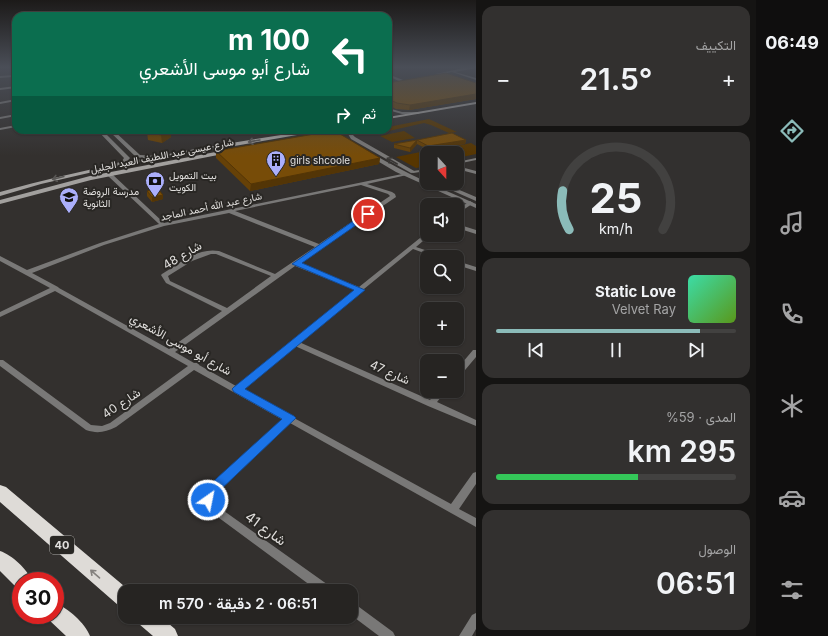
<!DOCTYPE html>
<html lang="ar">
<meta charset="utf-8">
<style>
body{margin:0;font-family:Inter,Vazirmatn,sans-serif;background:#32302f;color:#f1f3f6;direction:rtl;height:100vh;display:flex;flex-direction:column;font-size:15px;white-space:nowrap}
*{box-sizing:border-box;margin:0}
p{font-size:13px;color:#a4a4a5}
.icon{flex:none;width:22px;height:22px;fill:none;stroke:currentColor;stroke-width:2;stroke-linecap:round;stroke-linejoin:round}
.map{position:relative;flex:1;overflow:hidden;direction:ltr}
.sheet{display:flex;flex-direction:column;gap:6px;padding:6px;background:#151413;width:280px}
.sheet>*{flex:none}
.top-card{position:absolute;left:12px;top:12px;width:380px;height:122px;border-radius:12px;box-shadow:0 1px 3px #0004,0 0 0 1px #424140;direction:rtl;background:#0b6e4f;color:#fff;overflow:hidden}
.needle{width:26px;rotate:159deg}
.buttons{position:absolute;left:420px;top:146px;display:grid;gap:8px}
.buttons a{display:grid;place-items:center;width:44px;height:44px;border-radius:8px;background:#262422;box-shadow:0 1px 3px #0004,0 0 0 1px #424140;font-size:20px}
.speed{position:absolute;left:12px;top:572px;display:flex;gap:8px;font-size:20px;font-weight:700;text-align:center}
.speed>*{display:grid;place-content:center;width:52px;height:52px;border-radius:50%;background:#262422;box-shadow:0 1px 3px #0004,0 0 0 1px #424140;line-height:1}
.speed .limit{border:6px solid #d22;background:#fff;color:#111}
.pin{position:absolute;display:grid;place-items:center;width:34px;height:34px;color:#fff;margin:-17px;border:2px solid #fff;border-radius:50%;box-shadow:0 1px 4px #0007}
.me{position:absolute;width:44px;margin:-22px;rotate:33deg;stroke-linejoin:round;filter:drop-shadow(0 0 3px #0008)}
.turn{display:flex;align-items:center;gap:14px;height:84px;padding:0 16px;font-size:18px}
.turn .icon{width:52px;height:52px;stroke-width:2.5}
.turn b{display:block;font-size:28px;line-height:34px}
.then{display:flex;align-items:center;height:38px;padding:0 16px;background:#0003;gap:8px;font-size:15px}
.big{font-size:30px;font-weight:600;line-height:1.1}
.sheet .card{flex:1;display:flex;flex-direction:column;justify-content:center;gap:6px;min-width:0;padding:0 14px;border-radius:12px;background:#32302f}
.sheet .dial{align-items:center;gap:0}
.dial svg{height:104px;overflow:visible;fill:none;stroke:#424140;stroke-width:7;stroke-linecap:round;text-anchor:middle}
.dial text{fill:#f1f3f6;stroke:none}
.song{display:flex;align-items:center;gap:12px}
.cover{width:48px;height:48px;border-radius:6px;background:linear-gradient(135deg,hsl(160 70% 55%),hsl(90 70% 35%))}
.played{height:4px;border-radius:2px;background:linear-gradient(90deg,#8bbbb9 85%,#424140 85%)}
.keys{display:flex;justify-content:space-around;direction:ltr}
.heat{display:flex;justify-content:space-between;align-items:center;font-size:22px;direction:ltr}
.charge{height:6px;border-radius:3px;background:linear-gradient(90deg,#34c759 59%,#424140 0)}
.trip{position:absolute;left:118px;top:584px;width:240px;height:40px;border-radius:12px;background:#262422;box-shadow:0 1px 3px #0004,0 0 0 1px #424140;font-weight:600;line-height:40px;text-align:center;direction:rtl}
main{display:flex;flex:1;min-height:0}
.tabs{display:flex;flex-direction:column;width:72px;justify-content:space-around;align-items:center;background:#0f0e0e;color:#a4a4a5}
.tabs .icon{width:28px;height:28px}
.tabs .selected{color:#8bbbb9}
.tabs b{font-size:18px;color:#f1f3f6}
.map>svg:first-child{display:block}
</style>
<main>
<nav class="tabs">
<b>06:49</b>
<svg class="icon selected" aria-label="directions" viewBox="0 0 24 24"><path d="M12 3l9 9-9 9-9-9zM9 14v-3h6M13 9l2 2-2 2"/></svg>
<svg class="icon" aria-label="music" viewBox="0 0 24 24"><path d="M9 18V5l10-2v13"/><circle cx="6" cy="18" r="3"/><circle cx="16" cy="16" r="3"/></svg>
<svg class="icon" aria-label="phone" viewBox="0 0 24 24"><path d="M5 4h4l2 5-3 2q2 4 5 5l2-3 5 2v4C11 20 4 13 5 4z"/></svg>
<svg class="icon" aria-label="climate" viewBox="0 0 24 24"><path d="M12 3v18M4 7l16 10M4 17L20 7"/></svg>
<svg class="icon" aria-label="car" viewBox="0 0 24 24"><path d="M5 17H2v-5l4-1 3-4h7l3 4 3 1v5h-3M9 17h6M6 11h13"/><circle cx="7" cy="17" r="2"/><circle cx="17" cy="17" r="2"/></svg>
<svg class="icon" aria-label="filters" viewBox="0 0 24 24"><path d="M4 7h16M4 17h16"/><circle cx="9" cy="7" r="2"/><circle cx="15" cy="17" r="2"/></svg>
</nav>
<section class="sheet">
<div class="card"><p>التكييف</p>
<div class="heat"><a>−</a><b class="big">21.5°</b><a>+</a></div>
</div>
<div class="card dial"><svg viewBox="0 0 100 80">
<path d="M14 69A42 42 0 1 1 86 69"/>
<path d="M14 69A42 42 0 0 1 9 39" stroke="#8bbbb9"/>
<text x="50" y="56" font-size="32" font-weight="700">25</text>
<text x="50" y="72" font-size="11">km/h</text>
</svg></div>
<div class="card">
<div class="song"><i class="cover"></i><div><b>Static Love</b><p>Velvet Ray</p></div></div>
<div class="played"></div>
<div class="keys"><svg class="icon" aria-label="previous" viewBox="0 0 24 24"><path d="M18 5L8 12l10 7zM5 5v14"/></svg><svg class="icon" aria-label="pause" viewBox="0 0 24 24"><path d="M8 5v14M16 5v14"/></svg><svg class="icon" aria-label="next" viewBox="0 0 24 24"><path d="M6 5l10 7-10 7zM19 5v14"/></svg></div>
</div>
<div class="card"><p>المدى · 59%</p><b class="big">295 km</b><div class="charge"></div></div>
<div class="card"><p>الوصول</p><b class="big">06:51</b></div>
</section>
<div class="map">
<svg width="476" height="636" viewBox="0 0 476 636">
<rect width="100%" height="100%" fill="#33302e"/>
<!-- green -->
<path fill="#573600" d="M429,119L457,132L449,133L431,125L424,123L380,133L369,130H388V127Z
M404,131L415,138L392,142L380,136Z
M471,143L476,146V154L457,158V153H446L439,150Z
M435,149L442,153H427V166L416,168L396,157Z"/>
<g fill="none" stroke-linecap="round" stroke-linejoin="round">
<!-- minor -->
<path fill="#797877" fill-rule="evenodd" d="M390,67H397L388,70V68Z
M468,67L476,68L455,72L476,78V80L452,72L438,75L436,74Z
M388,74L403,80L404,81L401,82L388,76Z
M14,75L16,77V80L12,77L0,78V76Z
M16,86V88L0,90V88Z
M16,99V101L0,104V102Z
M16,114V116L0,119V117Z
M16,125V127L0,130V128Z
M476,158V160L457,164V162Z
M457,166L476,171V174L457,169Z
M427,169V171L413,173L411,172L413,171Z
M107,173H111L164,223L407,173V175L367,184L392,192L395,194L396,197L299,263L359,287L425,234L427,233V235H430L416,247L443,256L444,257H435L413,249L299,342L430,400L437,391H446L437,402L476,420V426L428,406L295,346L242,389L289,415L293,416L294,418L451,504L473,473L476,472V484L459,509L476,518V527L290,423L213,494L212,499L217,506L331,587L333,591H318L211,512L202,500L207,488L283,420L194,370L116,427C105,432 98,434 86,430L0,366V360H3L91,425L102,426L110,423L188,366L55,291L0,317V312L50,288L0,261V256L27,270L100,243L159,224L107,175ZM361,185L388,194L390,196L319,244L235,211ZM229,213L315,247L275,274L219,251C198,247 179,264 162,274L161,275L166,283L222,311L169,349L59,288L58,287L32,273L104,245L164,226ZM211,254H216L271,276L227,308L170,281L168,276L192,261ZM295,266L355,290L236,386L199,365L198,363H194L175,352Z
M470,201L473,203L472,204L457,214V210Z
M457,224L476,230V234L457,228Z
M457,261L476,267V271L457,265Z
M473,350H476V357L460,376L457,377V369Z
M351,603L355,604L393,632L395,636H379L351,615Z
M476,613V629L472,636H459L472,615Z"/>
<!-- tertiary -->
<path fill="#797877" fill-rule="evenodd" d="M388,108L402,112H418L420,113L418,114H402L388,110Z
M97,130H102L130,158L126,163L114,166V164L122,161L124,158Z
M108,130H113L140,155L156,156L159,158L156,160L136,157Z
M350,130H354L352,134L355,137L416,172L411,173L351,139L348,134Z
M369,154H373C407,174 440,188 476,204V208L396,172L369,156Z
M435,183H443L476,197V201Z"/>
<!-- secondary -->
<path fill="#a2a09e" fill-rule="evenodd" d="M476,102V104L388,119V117Z
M311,130H322L320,131L119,166L41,184L0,196V192C102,163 207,147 311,130Z
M344,130H354L324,136L322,135Z
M226,150L229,152L228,153L91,180L0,204V200L90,176Z"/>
<!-- motorway -->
<path fill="#dedbd7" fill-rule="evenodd" d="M0,485L6,487L130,591H125V608L118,605L0,502Z
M0,551C12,555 27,569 32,581H21V589L16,587L0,571Z
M55,603C68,608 85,623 90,636H66L48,619L47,615H55Z
M136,617H161L175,629L178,636H153L139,624Z"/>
</g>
<!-- wall -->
<path fill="#664107" d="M388,83H476V99L409,110L396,109L388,105Z
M151,130H173L174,134L171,135V137L162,143L148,140L147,132Z
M417,140H466L465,144L427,149L417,144L410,152L394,148V144Z
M216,151L380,158L379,164L250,191L216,158Z
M147,191L163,195V199L152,202L147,196Z"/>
<!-- shaded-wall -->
<path fill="#533506" d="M476,94V99L409,110L410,105Z
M169,130H173L174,134L171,135V137L162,143L161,135Z
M417,140V144L410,152V148Z
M466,140L465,144L427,149L428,146Z
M380,158L379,164L250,191L251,184Z
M163,195V199L152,202V197Z"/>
<!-- building -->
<path fill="#774c08" stroke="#533506" d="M446,73L476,83V94L410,105L397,103L388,99V83Z
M151,130H169L161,135L147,132Z
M326,132L340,134L380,158L251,184L216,151Z
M452,133L466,140L428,146L417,140Z
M417,140L410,148L394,144Z
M158,189L163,195L152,197L147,191Z"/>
<!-- one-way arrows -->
<defs><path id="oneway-shaft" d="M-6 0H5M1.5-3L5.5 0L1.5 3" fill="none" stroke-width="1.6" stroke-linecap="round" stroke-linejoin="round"/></defs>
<g stroke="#595755">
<use href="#oneway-shaft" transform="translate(254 141) rotate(170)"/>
<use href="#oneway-shaft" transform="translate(58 178) rotate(166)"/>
</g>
<use stroke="#393735" href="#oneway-shaft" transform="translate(392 161) rotate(-150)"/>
<use stroke="#84817e" href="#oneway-shaft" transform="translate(95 574) rotate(-139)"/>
<!-- sky -->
<linearGradient id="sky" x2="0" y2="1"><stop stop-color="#1c1a19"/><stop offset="0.43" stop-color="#4a4e57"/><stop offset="1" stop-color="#4a4e57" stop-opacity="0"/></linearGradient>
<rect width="476" height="156" fill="url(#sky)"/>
<!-- route -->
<path fill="#1a73e8" stroke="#114b97" d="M366,212H368L372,214L302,263L365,290L245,389L294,416L296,418L215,495L212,504L208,505L203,504L201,495L206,488L282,419L234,392L232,389L234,387L354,290L292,264Z"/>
<!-- icons -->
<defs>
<symbol id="building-pin" viewBox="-11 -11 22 30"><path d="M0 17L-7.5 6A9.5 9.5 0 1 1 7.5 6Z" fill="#abaffb" stroke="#292724"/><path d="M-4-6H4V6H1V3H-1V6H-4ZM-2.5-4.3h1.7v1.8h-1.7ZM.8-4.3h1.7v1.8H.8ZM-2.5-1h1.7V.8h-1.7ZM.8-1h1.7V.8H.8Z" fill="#111"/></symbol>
<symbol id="bank-pin" viewBox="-11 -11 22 30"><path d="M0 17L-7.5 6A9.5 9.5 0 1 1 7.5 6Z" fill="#abaffb" stroke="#292724"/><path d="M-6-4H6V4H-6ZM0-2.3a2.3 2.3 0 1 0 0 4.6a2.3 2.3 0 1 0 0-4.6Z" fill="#111"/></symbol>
<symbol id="school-pin" viewBox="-11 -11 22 30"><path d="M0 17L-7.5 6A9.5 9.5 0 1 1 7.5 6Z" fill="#abaffb" stroke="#292724"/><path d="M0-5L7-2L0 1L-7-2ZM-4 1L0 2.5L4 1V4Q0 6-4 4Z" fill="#111"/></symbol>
</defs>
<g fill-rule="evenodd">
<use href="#building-pin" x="265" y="149" width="22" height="30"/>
<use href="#bank-pin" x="144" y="170" width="22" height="30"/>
<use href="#school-pin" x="58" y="186" width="22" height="30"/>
</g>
<g text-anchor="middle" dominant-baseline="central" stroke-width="4" stroke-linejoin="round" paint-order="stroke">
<!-- far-street labels -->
<g font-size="10" fill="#e1dfdd" stroke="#292724">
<text transform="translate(162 155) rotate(-11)">شارع عيسى عبد اللطيف العبد الجليل</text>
<text transform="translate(211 206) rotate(-12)">شارع عبد الله أحمد الماجد</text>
</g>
<!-- far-poi labels -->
<g font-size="10" fill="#e1dfdd" stroke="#292724" text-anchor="start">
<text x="290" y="160">girls shcoole</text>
<text x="169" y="175">بيت التمويل<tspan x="169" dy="12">الكويت</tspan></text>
<text x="83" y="191">مدرسة الروضة<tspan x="83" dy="12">الثانوية</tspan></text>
</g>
<!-- shield labels -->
<rect fill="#292724" stroke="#aaa8a6" stroke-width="1" x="50" y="536" width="24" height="18" rx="3"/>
<g font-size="11" font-weight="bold" fill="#e1dfdd">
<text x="62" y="545">40</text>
</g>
<!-- street labels -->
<g font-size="12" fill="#e1dfdd" stroke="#292724">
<text transform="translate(182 255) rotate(-31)">شارع 48</text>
<text transform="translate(181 344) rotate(29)">شارع أبو موسى الأشعري</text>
<text transform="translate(390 372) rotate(24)">شارع 47</text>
<text transform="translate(121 403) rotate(-34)">شارع 40</text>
</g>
<!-- near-street labels -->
<g font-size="14" fill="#e1dfdd" stroke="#292724">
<text transform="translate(266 528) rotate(36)">شارع 41</text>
</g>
</g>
</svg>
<div class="buttons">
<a><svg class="needle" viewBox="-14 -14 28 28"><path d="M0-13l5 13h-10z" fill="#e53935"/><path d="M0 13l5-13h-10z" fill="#a4a4a5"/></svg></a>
<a><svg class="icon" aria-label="sound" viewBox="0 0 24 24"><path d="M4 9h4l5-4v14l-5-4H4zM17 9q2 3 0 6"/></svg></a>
<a><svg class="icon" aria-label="search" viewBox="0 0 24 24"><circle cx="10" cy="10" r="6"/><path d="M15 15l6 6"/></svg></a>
<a>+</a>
<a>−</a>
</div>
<div class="speed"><div class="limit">30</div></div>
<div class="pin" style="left:368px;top:214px;background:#d93025"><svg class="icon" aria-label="arrive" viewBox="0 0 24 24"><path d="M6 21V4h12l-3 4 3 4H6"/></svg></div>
<svg class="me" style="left:208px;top:500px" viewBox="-20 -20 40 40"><circle r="17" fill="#1a73e8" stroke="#fff" stroke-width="3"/><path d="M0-11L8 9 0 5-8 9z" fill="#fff"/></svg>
<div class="trip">06:51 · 2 دقيقة · 570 m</div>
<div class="top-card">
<div class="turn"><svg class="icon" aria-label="left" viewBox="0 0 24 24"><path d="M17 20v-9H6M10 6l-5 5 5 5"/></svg><div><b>100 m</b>شارع أبو موسى الأشعري</div></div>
<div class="then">ثم<svg class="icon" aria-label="right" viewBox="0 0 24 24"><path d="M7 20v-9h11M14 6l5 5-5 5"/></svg></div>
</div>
</div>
</main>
